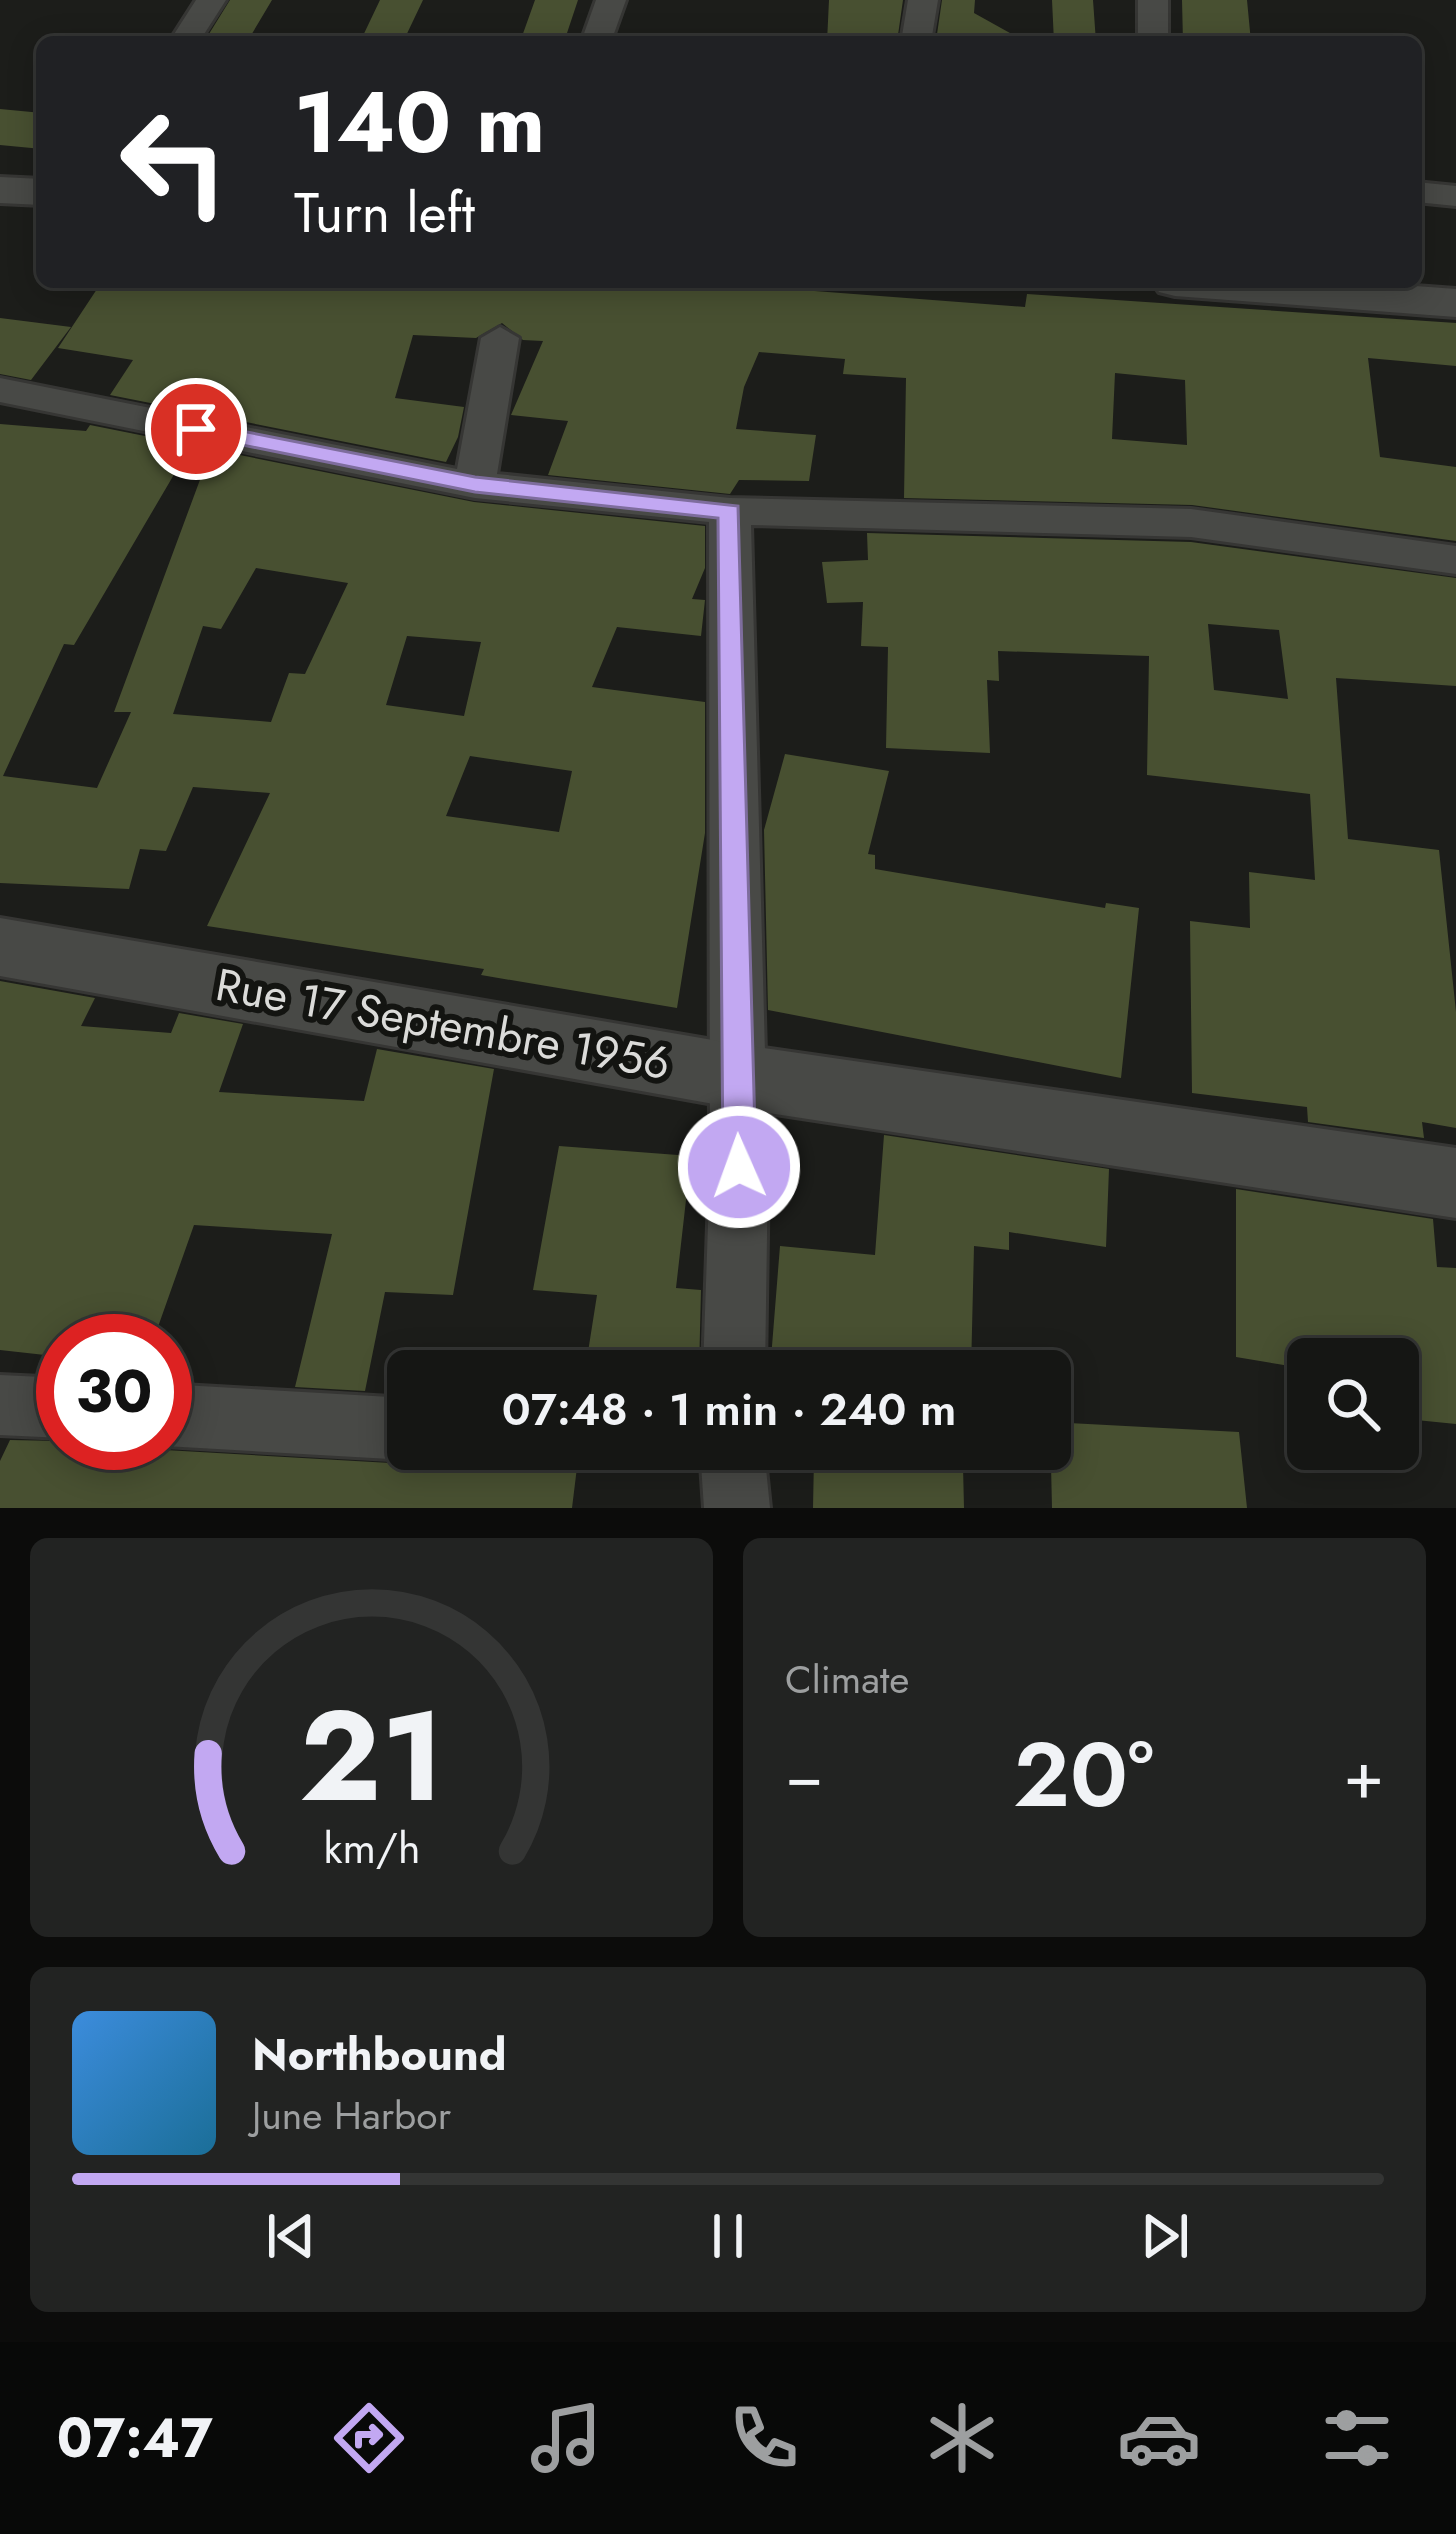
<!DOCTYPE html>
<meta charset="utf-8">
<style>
body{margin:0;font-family:Jost,sans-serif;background:#222322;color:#f1f3f6;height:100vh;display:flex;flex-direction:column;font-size:45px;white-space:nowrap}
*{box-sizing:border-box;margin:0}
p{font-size:39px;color:#9d9fa0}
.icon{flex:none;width:66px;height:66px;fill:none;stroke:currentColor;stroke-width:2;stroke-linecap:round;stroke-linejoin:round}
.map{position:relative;height:1508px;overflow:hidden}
.drawer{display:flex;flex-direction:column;gap:30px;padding:30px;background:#0c0c0b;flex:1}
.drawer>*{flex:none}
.hud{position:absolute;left:36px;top:36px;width:1386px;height:252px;border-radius:18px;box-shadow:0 6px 30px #0003,0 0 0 3px #343534;background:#202124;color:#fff;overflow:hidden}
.controls{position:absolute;left:1287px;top:1338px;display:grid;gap:24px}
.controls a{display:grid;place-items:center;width:132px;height:132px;border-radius:18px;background:#151614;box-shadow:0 6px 30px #0003,0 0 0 3px #343534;font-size:60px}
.speed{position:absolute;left:36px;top:1314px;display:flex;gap:24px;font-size:60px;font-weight:700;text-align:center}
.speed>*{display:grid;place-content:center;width:156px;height:156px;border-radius:50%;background:#151614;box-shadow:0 6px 30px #0003,0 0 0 3px #343534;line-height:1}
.speed .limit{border:18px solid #d22;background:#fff;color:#111}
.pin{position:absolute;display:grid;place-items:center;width:102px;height:102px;color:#fff;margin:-51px;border:6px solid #fff;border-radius:50%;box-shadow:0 3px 12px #0007}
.me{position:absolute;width:132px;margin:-66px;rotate:358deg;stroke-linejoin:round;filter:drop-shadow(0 0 9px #0008)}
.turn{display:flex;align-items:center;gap:42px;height:252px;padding:0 60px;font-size:54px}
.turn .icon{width:156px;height:156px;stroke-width:2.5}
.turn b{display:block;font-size:84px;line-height:102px}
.big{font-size:90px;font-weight:600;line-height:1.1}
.drawer .widget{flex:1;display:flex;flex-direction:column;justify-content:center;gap:18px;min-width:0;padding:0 42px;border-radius:18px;background:#222322}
.drawer .dial{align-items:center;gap:0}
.dial svg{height:312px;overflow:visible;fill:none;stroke:#343534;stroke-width:7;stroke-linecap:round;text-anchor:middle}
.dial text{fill:#f1f3f6;stroke:none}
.song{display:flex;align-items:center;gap:36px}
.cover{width:144px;height:144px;border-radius:18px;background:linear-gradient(135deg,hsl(210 70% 55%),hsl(200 70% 35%))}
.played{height:12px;border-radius:6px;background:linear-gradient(90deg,#c2a8f2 25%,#343534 25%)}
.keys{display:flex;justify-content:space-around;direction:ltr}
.heat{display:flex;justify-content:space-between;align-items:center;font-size:66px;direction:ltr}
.drawer .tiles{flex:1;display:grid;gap:30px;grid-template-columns:1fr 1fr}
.widget:last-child{grid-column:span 2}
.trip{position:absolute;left:387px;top:1350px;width:684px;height:120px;border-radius:18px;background:#151614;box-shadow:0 6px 30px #0003,0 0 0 3px #343534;font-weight:600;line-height:120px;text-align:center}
.tab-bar{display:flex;height:192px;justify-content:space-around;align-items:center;background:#080908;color:#9d9fa0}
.tab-bar .icon{width:84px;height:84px}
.tab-bar .current{color:#c2a8f2}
.tab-bar b{font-size:54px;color:#f1f3f6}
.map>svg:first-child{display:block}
</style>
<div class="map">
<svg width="1456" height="1508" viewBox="0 0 1456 1508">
<rect width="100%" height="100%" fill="#1c1d1a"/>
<!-- building -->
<path fill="#485031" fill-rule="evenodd" d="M230,0H272L247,42H204Z
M380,0H423L403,42H360Z
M535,0H578L564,42H520Z
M829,0H903L897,42H827Z
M942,0H975L974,13L1026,42L936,41Z
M1052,0H1093L1096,42H1054Z
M1182,0H1247L1251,42H1183Z
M0,109L42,113V149L0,145Z
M110,282H764L762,287L1025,307L1027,294L1456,323V366L1368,358L1380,457L1456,467V541L1192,505L904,498L906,378L843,374L845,359L759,352L744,387L736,429L816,435L809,481L739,480L730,494L548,475L568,421L511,415L543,341L523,340L502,323L476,338L413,335L395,398L464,407L458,437L446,462L110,395L133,360L58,348L99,286ZM1115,373L1185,380L1187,445L1112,439Z
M0,318L71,327L31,380L0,374Z
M0,424L86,431L90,425L474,502L705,526V568L692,599L705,600L701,636L617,627L592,687L705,702V833L677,1008L481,975L484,969L207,926L270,793L193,787L166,851L140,849L129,889L0,883ZM179,466L201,477L114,712H131L97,788L3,776L64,644L74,645ZM256,568L348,583L305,674L289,673L271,722L173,714L203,626L221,629ZM407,636L481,642L464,716L386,705ZM470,756L572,771L559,832L446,816Z
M867,533L1191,542L1456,578V686L1336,678L1348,839L1439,850L1456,1012V1128L1422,1122L1424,1138L1308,1122L1307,1107L1192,1093L1190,921L1250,928L1249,872L1315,880L1310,794L1147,775L1149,656L998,651L999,681L987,680L990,753L886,748L888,647L861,646L863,602L827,603L822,562L868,560ZM1208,624L1279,630L1288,699L1214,690Z
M785,754L889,771L868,854L875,855V869L1105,908L1106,903L1139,908L1121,1078L768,1010L764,830Z
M0,981L95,998L81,1026L171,1033L179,1013L243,1024L219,1092L364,1101L377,1049L494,1069L453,1295L385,1292L365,1391L295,1387L332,1234L194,1225L153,1341H63V1357L0,1350Z
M884,1135L1109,1169L1106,1247L1009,1232V1250L974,1246L971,1371H770L780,1246L875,1255Z
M559,1146L691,1156L676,1288L701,1290L699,1371H585L597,1295L533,1290Z
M1236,1189L1433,1219L1437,1267L1456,1268V1424L1406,1419L1398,1359H1308V1369L1236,1357Z
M1050,1422L1239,1432L1247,1508H1052Z
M10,1440L155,1443L165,1450L408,1464L435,1449L579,1451L572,1508H0V1461Z
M814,1457L963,1466L964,1508H813Z"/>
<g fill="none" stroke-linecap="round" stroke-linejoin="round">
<defs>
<path id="minor" d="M196,0H226L199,42H169Z
M596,0H626L611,42H581Z
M908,0H938L931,42H901Z
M1138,0H1168V42H1138Z
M1416,182L1456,186V206L1416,202Z
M500,327L519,338L497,474L730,498L1191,509L1456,546V574L1191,537L751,525L768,1167L765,1371H703L710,1167L709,522L475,498L0,402V378L457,469L481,338Z
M0,1375L63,1378V1438L0,1435Z
M165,1384L408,1398V1449H431L408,1460L165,1446L159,1443H165Z
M700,1449H764L770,1508H704Z"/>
<path id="tertiary" d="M0,177L42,179V205L0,203Z
M1152,282H1361L1456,289V317L1175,296L1159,292Z"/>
<path id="secondary" d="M0,918L736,1044L1456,1148V1218L736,1108L0,976Z"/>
</defs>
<!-- minor casing -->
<use href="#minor" stroke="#363634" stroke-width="6"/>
<!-- tertiary casing -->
<use href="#tertiary" stroke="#363634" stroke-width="6"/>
<!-- secondary casing -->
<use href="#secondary" stroke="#363634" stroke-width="6"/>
<!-- minor -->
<use href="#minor" fill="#484946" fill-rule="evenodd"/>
<!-- tertiary -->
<use href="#tertiary" fill="#484946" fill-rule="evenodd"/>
<!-- secondary -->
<use href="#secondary" fill="#484946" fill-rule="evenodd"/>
</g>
<!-- route -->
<path fill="#c2a8f2" stroke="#7e6d9d" stroke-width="3" d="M196,422L475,477L738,506L756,1167L751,1177H728L723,1167L718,518L475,492L188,434V424Z"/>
<g text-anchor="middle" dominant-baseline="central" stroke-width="12" stroke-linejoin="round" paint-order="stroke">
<!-- street labels -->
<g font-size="45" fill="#dbdbd9" stroke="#131411">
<text transform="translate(443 1024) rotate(10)">Rue 17 Septembre 1956</text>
</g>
</g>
</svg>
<div class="controls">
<a><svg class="icon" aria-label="search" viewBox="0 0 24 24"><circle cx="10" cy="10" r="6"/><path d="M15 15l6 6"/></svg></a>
</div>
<div class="speed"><div class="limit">30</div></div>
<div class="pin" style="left:196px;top:429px;background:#d93025"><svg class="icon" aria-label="arrive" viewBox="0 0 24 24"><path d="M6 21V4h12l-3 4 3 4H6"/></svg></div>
<svg class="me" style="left:739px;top:1167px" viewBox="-20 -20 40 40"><circle r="17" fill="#c2a8f2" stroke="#fff" stroke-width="3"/><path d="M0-11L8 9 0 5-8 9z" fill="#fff"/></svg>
<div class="trip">07:48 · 1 min · 240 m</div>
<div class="hud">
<div class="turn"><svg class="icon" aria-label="left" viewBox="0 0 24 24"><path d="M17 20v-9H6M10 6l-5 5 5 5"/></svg><div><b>140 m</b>Turn left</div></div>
</div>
</div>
<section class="drawer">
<div class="tiles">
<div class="widget dial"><svg viewBox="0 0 100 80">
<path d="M14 69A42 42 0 1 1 86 69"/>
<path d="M14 69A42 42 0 0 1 8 44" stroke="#c2a8f2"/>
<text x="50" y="56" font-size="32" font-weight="700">21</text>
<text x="50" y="72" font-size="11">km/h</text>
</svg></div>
<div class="widget"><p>Climate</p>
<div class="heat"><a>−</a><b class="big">20°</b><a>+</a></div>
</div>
<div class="widget">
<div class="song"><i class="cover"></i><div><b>Northbound</b><p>June Harbor</p></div></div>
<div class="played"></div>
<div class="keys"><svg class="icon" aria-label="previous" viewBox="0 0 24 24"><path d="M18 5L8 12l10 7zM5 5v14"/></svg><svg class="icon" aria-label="pause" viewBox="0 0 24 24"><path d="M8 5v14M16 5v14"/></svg><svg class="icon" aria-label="next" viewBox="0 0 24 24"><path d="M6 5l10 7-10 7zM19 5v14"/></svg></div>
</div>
</div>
</section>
<nav class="tab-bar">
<b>07:47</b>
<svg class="icon current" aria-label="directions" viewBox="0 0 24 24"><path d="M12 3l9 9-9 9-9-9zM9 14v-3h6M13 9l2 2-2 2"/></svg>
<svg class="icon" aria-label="music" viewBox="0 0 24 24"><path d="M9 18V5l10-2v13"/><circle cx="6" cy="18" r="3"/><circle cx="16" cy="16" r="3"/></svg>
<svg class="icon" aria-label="phone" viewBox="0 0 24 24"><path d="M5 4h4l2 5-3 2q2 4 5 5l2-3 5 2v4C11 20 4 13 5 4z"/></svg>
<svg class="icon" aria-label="climate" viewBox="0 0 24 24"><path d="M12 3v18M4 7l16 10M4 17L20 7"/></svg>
<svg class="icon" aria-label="car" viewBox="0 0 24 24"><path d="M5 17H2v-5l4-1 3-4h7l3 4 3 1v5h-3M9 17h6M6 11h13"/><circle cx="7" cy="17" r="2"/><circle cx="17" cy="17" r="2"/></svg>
<svg class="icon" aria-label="filters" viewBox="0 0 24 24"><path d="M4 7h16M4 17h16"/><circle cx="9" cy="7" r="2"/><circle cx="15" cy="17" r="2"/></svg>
</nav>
